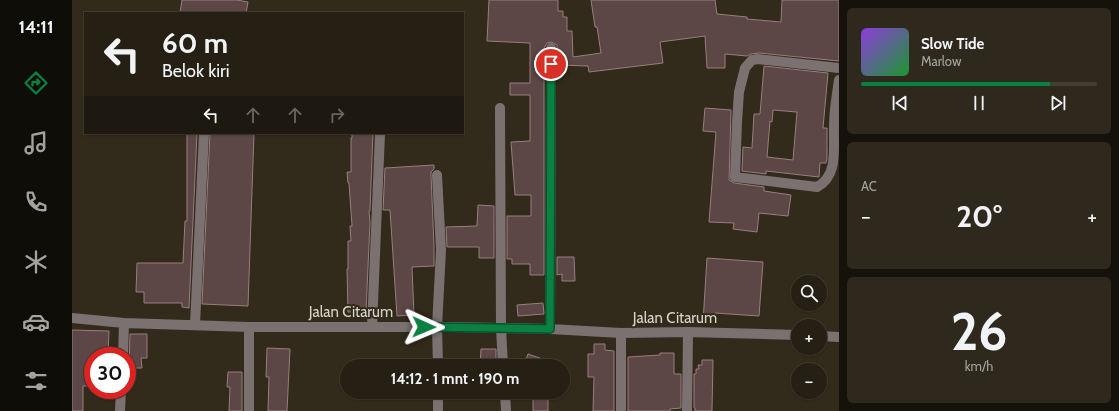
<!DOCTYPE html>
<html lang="id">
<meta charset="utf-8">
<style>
body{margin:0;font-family:Cabin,sans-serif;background:#2e281d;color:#f1f3f6;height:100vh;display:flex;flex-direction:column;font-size:15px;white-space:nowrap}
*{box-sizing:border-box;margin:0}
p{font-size:13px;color:#a4a3a0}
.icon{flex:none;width:22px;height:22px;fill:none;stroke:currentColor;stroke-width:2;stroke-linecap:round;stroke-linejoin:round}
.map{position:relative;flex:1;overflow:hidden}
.panel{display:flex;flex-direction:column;gap:8px;padding:8px;background:#15120b;width:280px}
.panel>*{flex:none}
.top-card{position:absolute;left:12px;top:12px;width:380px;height:122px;border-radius:0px;box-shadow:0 1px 3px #0004,0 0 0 1px #423e34;background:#262014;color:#f1f3f6;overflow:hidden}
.controls{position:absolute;left:719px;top:275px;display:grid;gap:8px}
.controls a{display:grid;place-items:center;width:36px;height:36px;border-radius:50%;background:#262014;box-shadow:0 1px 3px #0004,0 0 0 1px #423e34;font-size:20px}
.speed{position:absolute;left:12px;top:347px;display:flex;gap:8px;font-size:20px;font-weight:700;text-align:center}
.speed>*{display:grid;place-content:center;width:52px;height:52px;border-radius:50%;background:#262014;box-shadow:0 1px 3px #0004,0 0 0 1px #423e34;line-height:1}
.speed .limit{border:6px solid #d22;background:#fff;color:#111}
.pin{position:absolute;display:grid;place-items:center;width:34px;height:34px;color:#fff;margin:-17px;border:2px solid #fff;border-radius:50%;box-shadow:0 1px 4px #0007}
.me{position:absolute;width:44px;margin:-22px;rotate:91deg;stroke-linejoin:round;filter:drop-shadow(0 0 3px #0008)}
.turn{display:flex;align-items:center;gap:14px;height:84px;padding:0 12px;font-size:18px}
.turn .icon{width:52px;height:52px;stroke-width:2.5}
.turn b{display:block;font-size:28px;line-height:34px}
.lanes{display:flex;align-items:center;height:38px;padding:0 12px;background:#0003;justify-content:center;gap:20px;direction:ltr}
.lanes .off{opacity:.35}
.big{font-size:30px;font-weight:700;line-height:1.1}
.panel .widget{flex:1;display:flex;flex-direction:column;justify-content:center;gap:6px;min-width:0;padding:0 14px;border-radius:6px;background:#2e281d}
.panel .dial{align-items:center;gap:0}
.dial b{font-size:52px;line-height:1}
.song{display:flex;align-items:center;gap:12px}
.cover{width:48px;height:48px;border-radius:6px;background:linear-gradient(135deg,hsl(270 70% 55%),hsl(130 70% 35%))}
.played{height:4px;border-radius:2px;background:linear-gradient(90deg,#0b8043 80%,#423e34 80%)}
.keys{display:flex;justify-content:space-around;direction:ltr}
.heat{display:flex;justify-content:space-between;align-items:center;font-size:22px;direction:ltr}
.trip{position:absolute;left:268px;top:359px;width:230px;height:40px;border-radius:20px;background:#262014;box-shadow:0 1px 3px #0004,0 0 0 1px #423e34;font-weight:700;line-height:40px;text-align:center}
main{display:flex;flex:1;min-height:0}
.tab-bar{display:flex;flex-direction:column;width:72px;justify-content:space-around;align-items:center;background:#0f0d08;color:#a4a3a0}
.tab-bar .icon{width:28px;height:28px}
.tab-bar .selected{color:#0b8043}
.tab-bar b{font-size:18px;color:#f1f3f6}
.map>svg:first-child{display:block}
</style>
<main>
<nav class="tab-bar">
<b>14:11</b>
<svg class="icon selected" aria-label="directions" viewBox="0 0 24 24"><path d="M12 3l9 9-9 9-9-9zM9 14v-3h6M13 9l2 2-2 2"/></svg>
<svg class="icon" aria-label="music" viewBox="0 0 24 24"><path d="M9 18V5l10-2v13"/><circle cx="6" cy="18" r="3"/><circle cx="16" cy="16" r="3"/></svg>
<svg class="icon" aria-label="phone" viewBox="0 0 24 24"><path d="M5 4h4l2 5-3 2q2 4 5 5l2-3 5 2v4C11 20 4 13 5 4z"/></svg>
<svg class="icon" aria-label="climate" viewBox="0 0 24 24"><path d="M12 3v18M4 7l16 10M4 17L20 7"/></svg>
<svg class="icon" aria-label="car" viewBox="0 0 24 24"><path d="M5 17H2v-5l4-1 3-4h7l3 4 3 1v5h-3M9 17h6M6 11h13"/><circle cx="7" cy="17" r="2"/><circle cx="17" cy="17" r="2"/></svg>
<svg class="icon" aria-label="filters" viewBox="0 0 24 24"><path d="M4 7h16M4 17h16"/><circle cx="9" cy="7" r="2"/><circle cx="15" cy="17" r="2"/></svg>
</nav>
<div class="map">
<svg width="767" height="411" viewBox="0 0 767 411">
<rect width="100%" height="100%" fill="#322b1b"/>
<!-- building -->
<path fill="#5c4746" stroke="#967f7d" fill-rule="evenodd" d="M110,0H165L176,2L174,13H108Z
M417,0H486V11H491V17H495V31H500L501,57L529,53L525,27H523L519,0H643L645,14L675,17V19L709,22L710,0H767V61L687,53L679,54L675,56L653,54V68H635L633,36L588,42L591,63L517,72L516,66L485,65V45L479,42L475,43L472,48V275H458V264H440V259H435V216H459V195H443L439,142L458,141V95H438V83H458V43L415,41Z
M692,66L756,73L751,128H755V159L754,163H748L747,177L694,171V174L670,171L671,147L680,148L682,114H688ZM701,110L725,112L721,160L695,157L698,121L700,122Z
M633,108L659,110L657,180L662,183L692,187V191L719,195L716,216L687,213L685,232L661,229L662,223L637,222L644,132L631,131Z
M115,133H125L117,308L110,307V303H72V292H64L65,263H111L113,221H115Z
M138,133H182L176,306L130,304Z
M280,133H301L298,211H297L298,222L294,312H276L275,269H276V241H279L278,226H280L277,183H276L275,172H279V138H280Z
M362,165V169L359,172V175L362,247V266L340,267L342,315L325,316L318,210H311L313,168Z
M406,205L422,206V258H407V247H375L374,227L405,226Z
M485,257H502L503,281H490V274L485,275Z
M635,258L691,262L687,316L643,313V323L631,322Z
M471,303L472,314L446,316L445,305Z
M0,330L37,331L36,356H21V386H11V411H0Z
M58,334H75V358H69L70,368H57Z
M522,344H533V350L542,351V411H521L522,377H516V354H522Z
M195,348L218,349L215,411H196L197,377H194Z
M409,349H424V366H408Z
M588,353H602V374H609V408L598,409V411H556V357L588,355Z
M456,354L485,364V366H452Z
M630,360H641L640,411H623V408H622V374H624V369H627L626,365H630Z
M156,372H170V411H157L158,387H155Z
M461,396H476V411H461Z"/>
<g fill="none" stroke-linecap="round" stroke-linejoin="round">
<!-- minor -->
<path stroke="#7c7171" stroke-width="10" d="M767,68L686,59L680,60L673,68L667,92L665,122L663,177L745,187C767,175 761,148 762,126C762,110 765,95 767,80
M428,108L429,328L431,366
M365,175L369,250L365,327L366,366
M0,318L52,323L177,327H383L478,329L549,333L616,332L726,335
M123,325L132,133
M177,327V411
M300,327L308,133
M478,329L479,48
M748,336L767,337
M51,356L52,323
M366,392V411
M433,392L434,411
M48,411L49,390
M549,411V333
M615,411L616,332"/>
</g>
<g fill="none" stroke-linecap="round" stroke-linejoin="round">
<defs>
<path id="route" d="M352,327L478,329L479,64"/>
</defs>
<!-- route casing -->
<use href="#route" stroke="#07532c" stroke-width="10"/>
<!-- route -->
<use href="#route" stroke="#0b8043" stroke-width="7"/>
</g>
<g text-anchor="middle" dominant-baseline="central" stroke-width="4" stroke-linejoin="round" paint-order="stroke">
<!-- street labels -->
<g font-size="15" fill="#d9d5cb" stroke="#322b1b">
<text x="279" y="312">Jalan Citarum</text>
<text x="603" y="318">Jalan Citarum</text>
</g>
</g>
</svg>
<div class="controls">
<a><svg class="icon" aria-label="search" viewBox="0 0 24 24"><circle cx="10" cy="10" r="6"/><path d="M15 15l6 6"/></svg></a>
<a>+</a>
<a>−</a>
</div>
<div class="speed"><div class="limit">30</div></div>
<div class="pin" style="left:479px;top:64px;background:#d93025"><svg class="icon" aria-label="arrive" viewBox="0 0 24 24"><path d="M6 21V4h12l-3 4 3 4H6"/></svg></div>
<svg class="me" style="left:352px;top:327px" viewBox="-20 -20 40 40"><path d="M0-17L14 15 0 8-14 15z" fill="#0b8043" stroke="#fff" stroke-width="4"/></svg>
<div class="trip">14:12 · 1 mnt · 190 m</div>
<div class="top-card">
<div class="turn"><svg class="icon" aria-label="left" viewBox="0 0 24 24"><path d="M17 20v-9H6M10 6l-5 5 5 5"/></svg><div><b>60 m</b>Belok kiri</div></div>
<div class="lanes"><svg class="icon" aria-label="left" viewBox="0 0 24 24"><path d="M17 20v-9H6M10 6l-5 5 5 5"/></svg><svg class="icon off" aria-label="ahead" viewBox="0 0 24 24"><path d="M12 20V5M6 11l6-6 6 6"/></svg><svg class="icon off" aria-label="ahead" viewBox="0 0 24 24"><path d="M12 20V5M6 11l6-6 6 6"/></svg><svg class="icon off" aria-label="right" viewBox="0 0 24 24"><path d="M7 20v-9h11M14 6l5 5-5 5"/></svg></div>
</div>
</div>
<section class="panel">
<div class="widget">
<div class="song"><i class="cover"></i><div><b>Slow Tide</b><p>Marlow</p></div></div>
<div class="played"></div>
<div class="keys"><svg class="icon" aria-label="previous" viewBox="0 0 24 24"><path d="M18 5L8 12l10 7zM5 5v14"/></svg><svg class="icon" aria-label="pause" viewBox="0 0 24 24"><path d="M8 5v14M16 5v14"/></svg><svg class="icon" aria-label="next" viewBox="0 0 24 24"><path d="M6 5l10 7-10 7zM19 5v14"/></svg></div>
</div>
<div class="widget"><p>AC</p>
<div class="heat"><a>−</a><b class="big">20°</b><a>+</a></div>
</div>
<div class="widget dial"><b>26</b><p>km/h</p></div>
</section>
</main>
